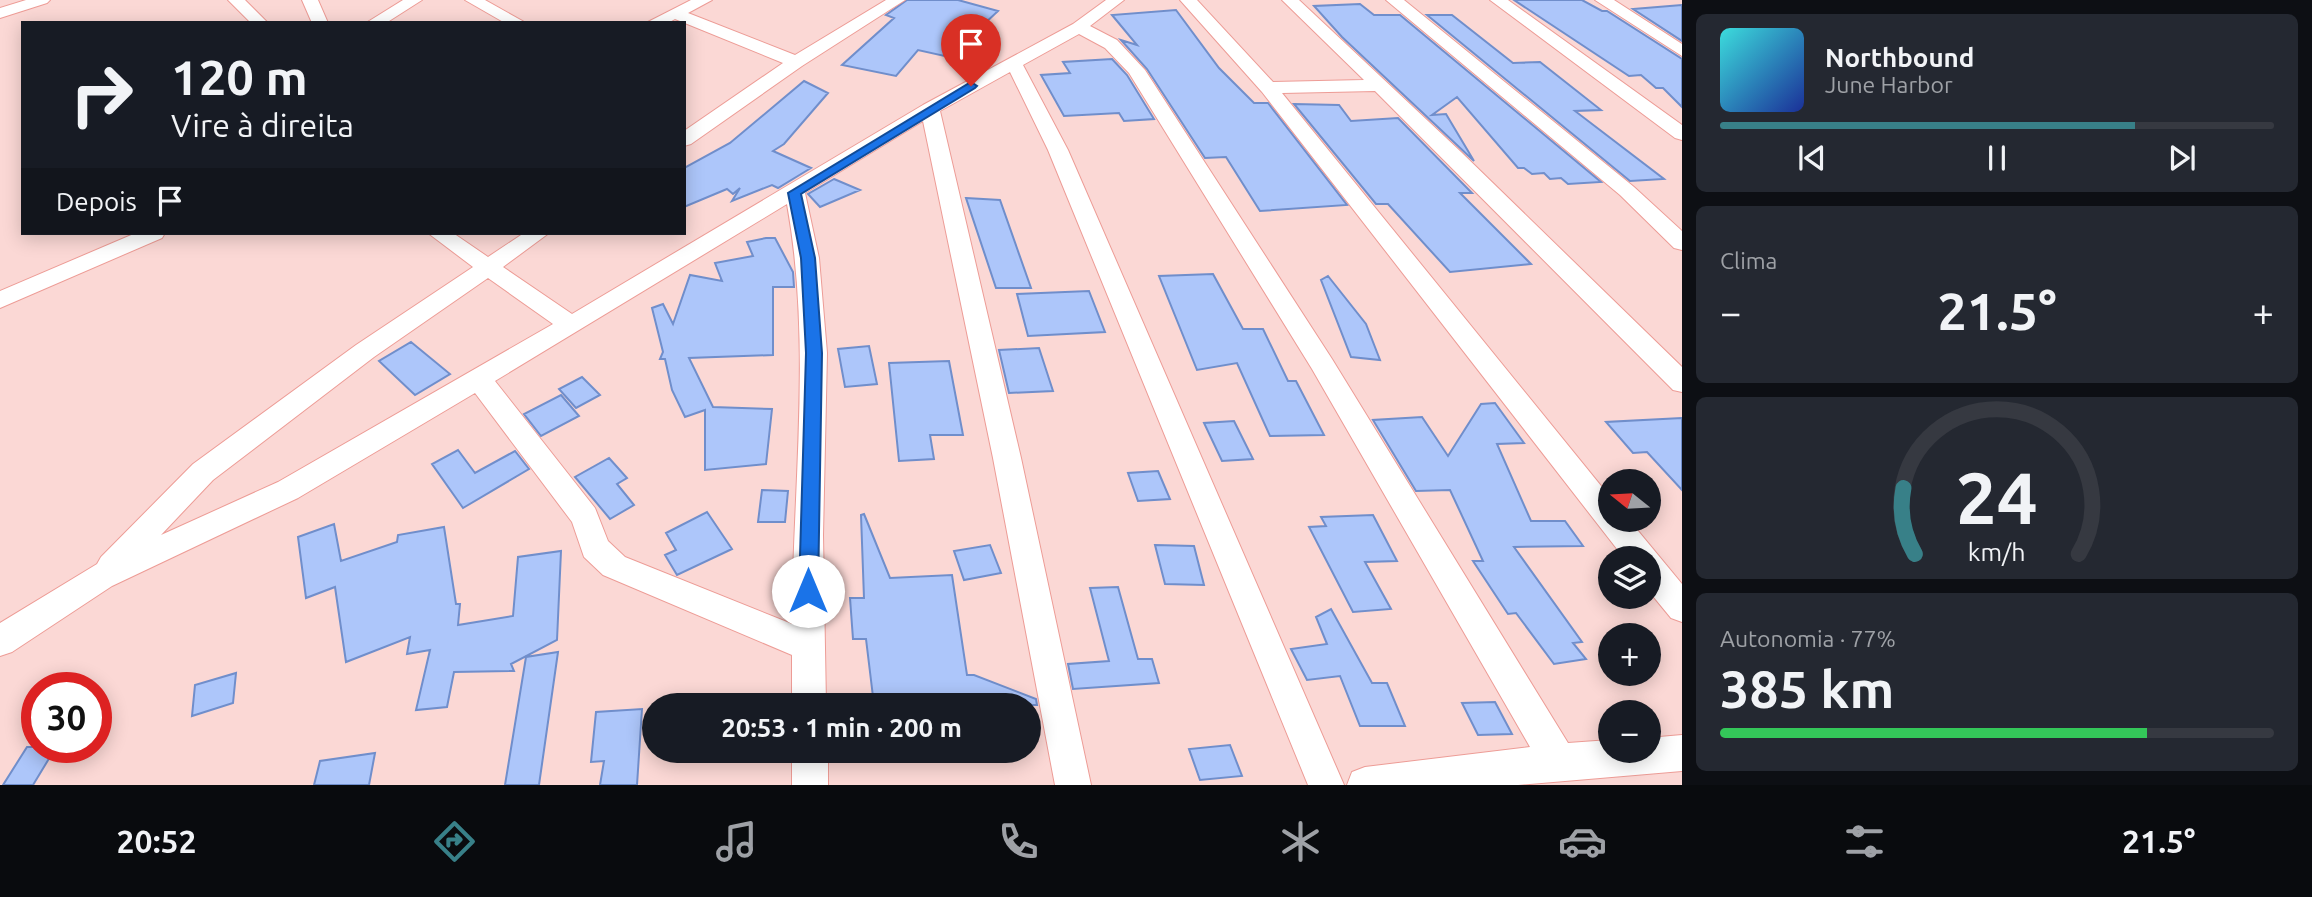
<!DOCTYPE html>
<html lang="pt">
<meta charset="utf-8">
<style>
body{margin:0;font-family:Ubuntu,sans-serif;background:#242831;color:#f1f3f6;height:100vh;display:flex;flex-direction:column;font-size:26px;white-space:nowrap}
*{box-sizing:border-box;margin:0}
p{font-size:23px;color:#9ea1a6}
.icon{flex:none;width:38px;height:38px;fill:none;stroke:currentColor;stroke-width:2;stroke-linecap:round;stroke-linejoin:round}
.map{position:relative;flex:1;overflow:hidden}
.details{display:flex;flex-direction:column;gap:14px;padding:14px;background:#0d0f14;width:630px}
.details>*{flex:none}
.hud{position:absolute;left:21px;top:21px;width:665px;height:214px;border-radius:0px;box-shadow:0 4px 18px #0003;background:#171b24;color:#f1f3f6;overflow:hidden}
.needle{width:46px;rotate:288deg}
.fabs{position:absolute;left:1598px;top:469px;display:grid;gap:14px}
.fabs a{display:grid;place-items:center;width:63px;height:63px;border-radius:50%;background:#171b24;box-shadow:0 4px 18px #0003;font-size:35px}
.speed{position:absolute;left:21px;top:672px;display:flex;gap:14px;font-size:35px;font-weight:700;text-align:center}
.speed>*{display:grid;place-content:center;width:91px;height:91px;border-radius:50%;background:#171b24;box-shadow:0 4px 18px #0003;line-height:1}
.speed .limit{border:10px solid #d22;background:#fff;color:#111}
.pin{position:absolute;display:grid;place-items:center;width:60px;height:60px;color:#fff;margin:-72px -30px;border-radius:50% 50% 50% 0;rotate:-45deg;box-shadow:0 0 7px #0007}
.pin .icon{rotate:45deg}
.me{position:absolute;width:77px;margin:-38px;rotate:0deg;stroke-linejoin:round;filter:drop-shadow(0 0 5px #0008)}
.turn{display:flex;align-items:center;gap:24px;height:147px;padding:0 35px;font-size:32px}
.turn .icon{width:91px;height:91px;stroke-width:2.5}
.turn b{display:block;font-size:49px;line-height:60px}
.then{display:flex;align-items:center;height:66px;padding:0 35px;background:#0003;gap:14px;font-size:26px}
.big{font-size:52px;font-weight:600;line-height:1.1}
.details .card{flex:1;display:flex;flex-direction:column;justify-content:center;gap:10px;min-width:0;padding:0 24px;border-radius:10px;background:#242831}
.details .dial{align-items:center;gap:0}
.dial svg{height:182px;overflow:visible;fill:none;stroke:#363941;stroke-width:7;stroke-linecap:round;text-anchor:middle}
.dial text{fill:#f1f3f6;stroke:none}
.song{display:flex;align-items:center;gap:21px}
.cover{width:84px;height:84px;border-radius:10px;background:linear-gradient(135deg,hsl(180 70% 55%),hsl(230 70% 35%))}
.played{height:7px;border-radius:4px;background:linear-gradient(90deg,#388088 75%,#363941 75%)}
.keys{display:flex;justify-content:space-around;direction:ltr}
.heat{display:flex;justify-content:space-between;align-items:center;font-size:38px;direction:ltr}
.charge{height:10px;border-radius:5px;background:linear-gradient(90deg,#34c759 77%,#363941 0)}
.trip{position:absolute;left:642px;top:693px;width:399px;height:70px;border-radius:35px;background:#171b24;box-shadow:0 4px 18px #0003;font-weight:600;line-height:70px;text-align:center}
.tabs{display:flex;height:112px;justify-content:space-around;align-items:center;background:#090b0e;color:#9ea1a6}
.tabs .icon{width:49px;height:49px}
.tabs .active{color:#388088}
.tabs b{font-size:32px;color:#f1f3f6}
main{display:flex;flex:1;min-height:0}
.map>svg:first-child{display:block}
</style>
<main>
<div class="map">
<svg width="1682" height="785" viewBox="0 0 1682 785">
<rect width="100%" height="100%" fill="#fbd8d5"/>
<!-- building -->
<path fill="#adc6fa" stroke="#708ecb" stroke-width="2" d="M907,0H958L998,11L949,57L918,50L896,76L842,65L894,18L886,15Z
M1514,0H1582L1602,11H1607L1682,59V107L1663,88H1656L1641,75L1629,76Z
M1360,4L1374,15H1400L1601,182L1568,184L1561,178L1550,179L1544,173L1532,174L1524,168H1518L1457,97L1432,115L1446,114L1474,161L1342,37L1314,6Z
M1682,5V41L1633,9Z
M1176,10L1219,68L1254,103H1268L1347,205L1260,211L1226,157L1205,158L1147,69L1121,40L1137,45L1112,15Z
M1427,15H1452L1513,63L1540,62L1601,110L1575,111L1664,179L1630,181Z
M1112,59L1127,75L1154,119L1124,121L1119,113L1064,116L1041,75L1070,73L1063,62Z
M804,81L828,93L784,144L773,151L811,168L778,188L772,185L732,201L740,188L733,194L727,189L684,207V168L730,143Z
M1294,104L1339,105L1351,121L1398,118L1472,193H1460L1531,264L1450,272L1388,204H1376Z
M834,179L860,190L820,207L808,194Z
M966,198L1000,200L1031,288H996Z
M766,238H775L793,272L794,287H773V355L689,358L713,407L772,409L766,464L705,470V410L685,417L672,390L665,359H660L663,352L652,308L663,304L673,324L690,275L722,281L715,263L753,256L747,242Z
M1213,274L1243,329H1263L1288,381H1296L1324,435L1270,436L1237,363L1197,370L1159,276Z
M1328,276L1366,324L1380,360L1351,357L1321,280Z
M1089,291L1105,332L1028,336L1017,294Z
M411,342L450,374L415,395L379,361Z
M869,346L877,384L845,387L838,349Z
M1039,348L1053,391L1009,393L999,350Z
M949,361L963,435H930L934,459L899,461L889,363Z
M582,377L600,395L576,408L559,389Z
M561,395L579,416L541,436L524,414Z
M1495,403L1524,443L1497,444L1531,521H1565L1583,546L1514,547L1582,642L1573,643L1586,659L1554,664L1516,613L1508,614L1473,561H1483L1450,490L1416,491L1373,420L1422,417L1448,456L1481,404Z
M1682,418V490L1647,452L1633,453L1606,422Z
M1234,421L1253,459L1222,461L1204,423Z
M458,450L475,473L515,451L529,469L463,508L432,464Z
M609,458L627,478L617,484L634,505L610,519L575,477Z
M1158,471L1170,499L1138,501L1128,473Z
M762,490L788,491L785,522H758Z
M707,512L732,549L677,575L665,555L676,550L666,533Z
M864,514L890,578L952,575L967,675H974L1036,699L1037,705H874L866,639H853L850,598H864L861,515Z
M1373,515L1397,561L1365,562L1391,609L1353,612L1309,527L1326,526L1321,517Z
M334,524L341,561L397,542L398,535L444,527L456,604H460L458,625L513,616L518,557L561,551L557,640L511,664L514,671L454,672L447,707L416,710L430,650L407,654L410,637L346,662L335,587L306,598L298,537Z
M990,545L1001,573L964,580L954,551Z
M1155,545L1194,546L1204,585L1165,584Z
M1118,587L1138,659H1152L1159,683L1073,689L1068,664L1109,661L1090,588Z
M1331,609L1372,683H1387L1405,726H1360L1340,676L1307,680L1291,649L1327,644L1316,617Z
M558,652L539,785H505L526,657Z
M236,673L233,703L192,716L195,685Z
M1495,702L1512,734L1478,735L1462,703Z
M642,709L637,785H600L604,761L591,762L596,712Z
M1230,745L1242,776L1200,780L1189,749Z
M27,747H56L33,785H3Z
M375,753L369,785H314L320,761Z"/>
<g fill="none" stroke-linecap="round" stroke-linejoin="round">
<defs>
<path id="minor" d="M26,0H50L47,3L0,18V8Z
M228,0H245L268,23H251Z
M302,0H318L328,23H312Z
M403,0H422L386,23H366Z
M465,0H485L526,23H505Z
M691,0H712L688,13L795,55L886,0H905L802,66L691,144L684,146V131L783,63L675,19L668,23H646Z
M1106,0H1124L1090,26L1117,40L1145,70L1332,359L1568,743L1610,740V751H1648V738L1682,735V771L1518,785H1347L1352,772L1365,767L1530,747L1312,369L1129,73L1105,48L1079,34L1023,65L1068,150L1344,785H1308L1048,150L1010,72L940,111L1021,458L1091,785H1055L993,458L923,121L805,193L819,258L827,353L823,535L826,705H792V655L603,575L584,557L572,522L475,393L298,498L112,586L12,652L0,656V623L97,564L101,557L193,464L356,345L473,267L428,233H453L488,257L524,233H549L503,267L572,314L923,105L1073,24ZM787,204C812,343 793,484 792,624L625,557L608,541L595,508L495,381ZM488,278L553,324L278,482L161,535L213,480L374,357Z
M1180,0H1197L1273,82L1364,80L1282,0H1299L1461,152L1682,367V392L1673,390L1375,91L1282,93L1610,497V520H1629L1682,584V622L1671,618L1648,590V558H1624L1262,92Z
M1386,0H1404L1634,187L1682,231V250L1674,248L1620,195Z
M1490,0H1508L1682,125V140L1675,138Z
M1595,0H1614L1682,44V56Z
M136,233H165L162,238L0,308V291Z
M792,751H828V785H792Z"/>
</defs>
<!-- minor casing -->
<use href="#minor" stroke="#ed9c96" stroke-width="2"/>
<!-- minor -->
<use href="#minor" fill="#fff" fill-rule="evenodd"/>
</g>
<!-- route -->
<path fill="#1a73e8" stroke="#114b97" stroke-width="2" d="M971,82L977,86L975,88L801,194L815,258L822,353L818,591L815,597L808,599L801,597L799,591L806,353L801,258L788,193Z"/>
</svg>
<div class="fabs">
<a><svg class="needle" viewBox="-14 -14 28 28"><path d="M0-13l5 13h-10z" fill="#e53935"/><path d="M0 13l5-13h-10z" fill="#9ea1a6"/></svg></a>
<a><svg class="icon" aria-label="layers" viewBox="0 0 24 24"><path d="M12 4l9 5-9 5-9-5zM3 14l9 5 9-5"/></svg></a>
<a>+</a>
<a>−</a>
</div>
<div class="speed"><div class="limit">30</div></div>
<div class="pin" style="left:971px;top:86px;background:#d93025"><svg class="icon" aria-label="arrive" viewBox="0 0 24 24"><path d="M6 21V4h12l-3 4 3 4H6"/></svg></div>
<svg class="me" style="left:808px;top:591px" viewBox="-20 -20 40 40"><circle r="19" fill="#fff"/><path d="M0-13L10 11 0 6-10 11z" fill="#1a73e8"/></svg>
<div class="trip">20:53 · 1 min · 200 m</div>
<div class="hud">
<div class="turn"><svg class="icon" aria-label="right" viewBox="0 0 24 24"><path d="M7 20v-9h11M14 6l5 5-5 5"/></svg><div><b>120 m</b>Vire à direita</div></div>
<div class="then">Depois<svg class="icon" aria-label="arrive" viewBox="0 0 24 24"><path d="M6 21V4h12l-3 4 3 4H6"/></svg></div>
</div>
</div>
<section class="details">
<div class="card">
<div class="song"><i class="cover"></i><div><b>Northbound</b><p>June Harbor</p></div></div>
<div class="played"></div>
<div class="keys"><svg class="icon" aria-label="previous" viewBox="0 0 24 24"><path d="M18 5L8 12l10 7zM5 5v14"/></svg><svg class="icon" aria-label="pause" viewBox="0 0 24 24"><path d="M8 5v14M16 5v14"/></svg><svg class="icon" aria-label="next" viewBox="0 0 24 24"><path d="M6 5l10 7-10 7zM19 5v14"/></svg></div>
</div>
<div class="card"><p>Clima</p>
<div class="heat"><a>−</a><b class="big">21.5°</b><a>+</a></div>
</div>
<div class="card dial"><svg viewBox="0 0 100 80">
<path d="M14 69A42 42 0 1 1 86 69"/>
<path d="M14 69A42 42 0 0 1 9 40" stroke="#388088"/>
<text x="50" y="56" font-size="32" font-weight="700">24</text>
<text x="50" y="72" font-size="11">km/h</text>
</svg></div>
<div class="card"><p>Autonomia · 77%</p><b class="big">385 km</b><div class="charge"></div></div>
</section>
</main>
<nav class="tabs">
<b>20:52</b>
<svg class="icon active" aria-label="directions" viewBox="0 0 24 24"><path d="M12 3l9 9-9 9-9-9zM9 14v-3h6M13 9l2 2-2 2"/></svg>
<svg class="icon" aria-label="music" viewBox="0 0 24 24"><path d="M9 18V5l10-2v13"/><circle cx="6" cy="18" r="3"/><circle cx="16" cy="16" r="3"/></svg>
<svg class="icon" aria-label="phone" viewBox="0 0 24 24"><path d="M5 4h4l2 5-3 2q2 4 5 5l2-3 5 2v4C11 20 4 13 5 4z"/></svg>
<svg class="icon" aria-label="climate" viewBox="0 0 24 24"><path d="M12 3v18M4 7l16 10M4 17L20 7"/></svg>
<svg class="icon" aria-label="car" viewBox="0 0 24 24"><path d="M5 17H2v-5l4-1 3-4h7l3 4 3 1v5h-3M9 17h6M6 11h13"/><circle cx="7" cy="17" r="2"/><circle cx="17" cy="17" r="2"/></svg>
<svg class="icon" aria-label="filters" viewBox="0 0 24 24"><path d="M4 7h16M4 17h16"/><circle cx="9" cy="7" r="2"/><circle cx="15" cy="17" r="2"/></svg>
<b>21.5°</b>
</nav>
